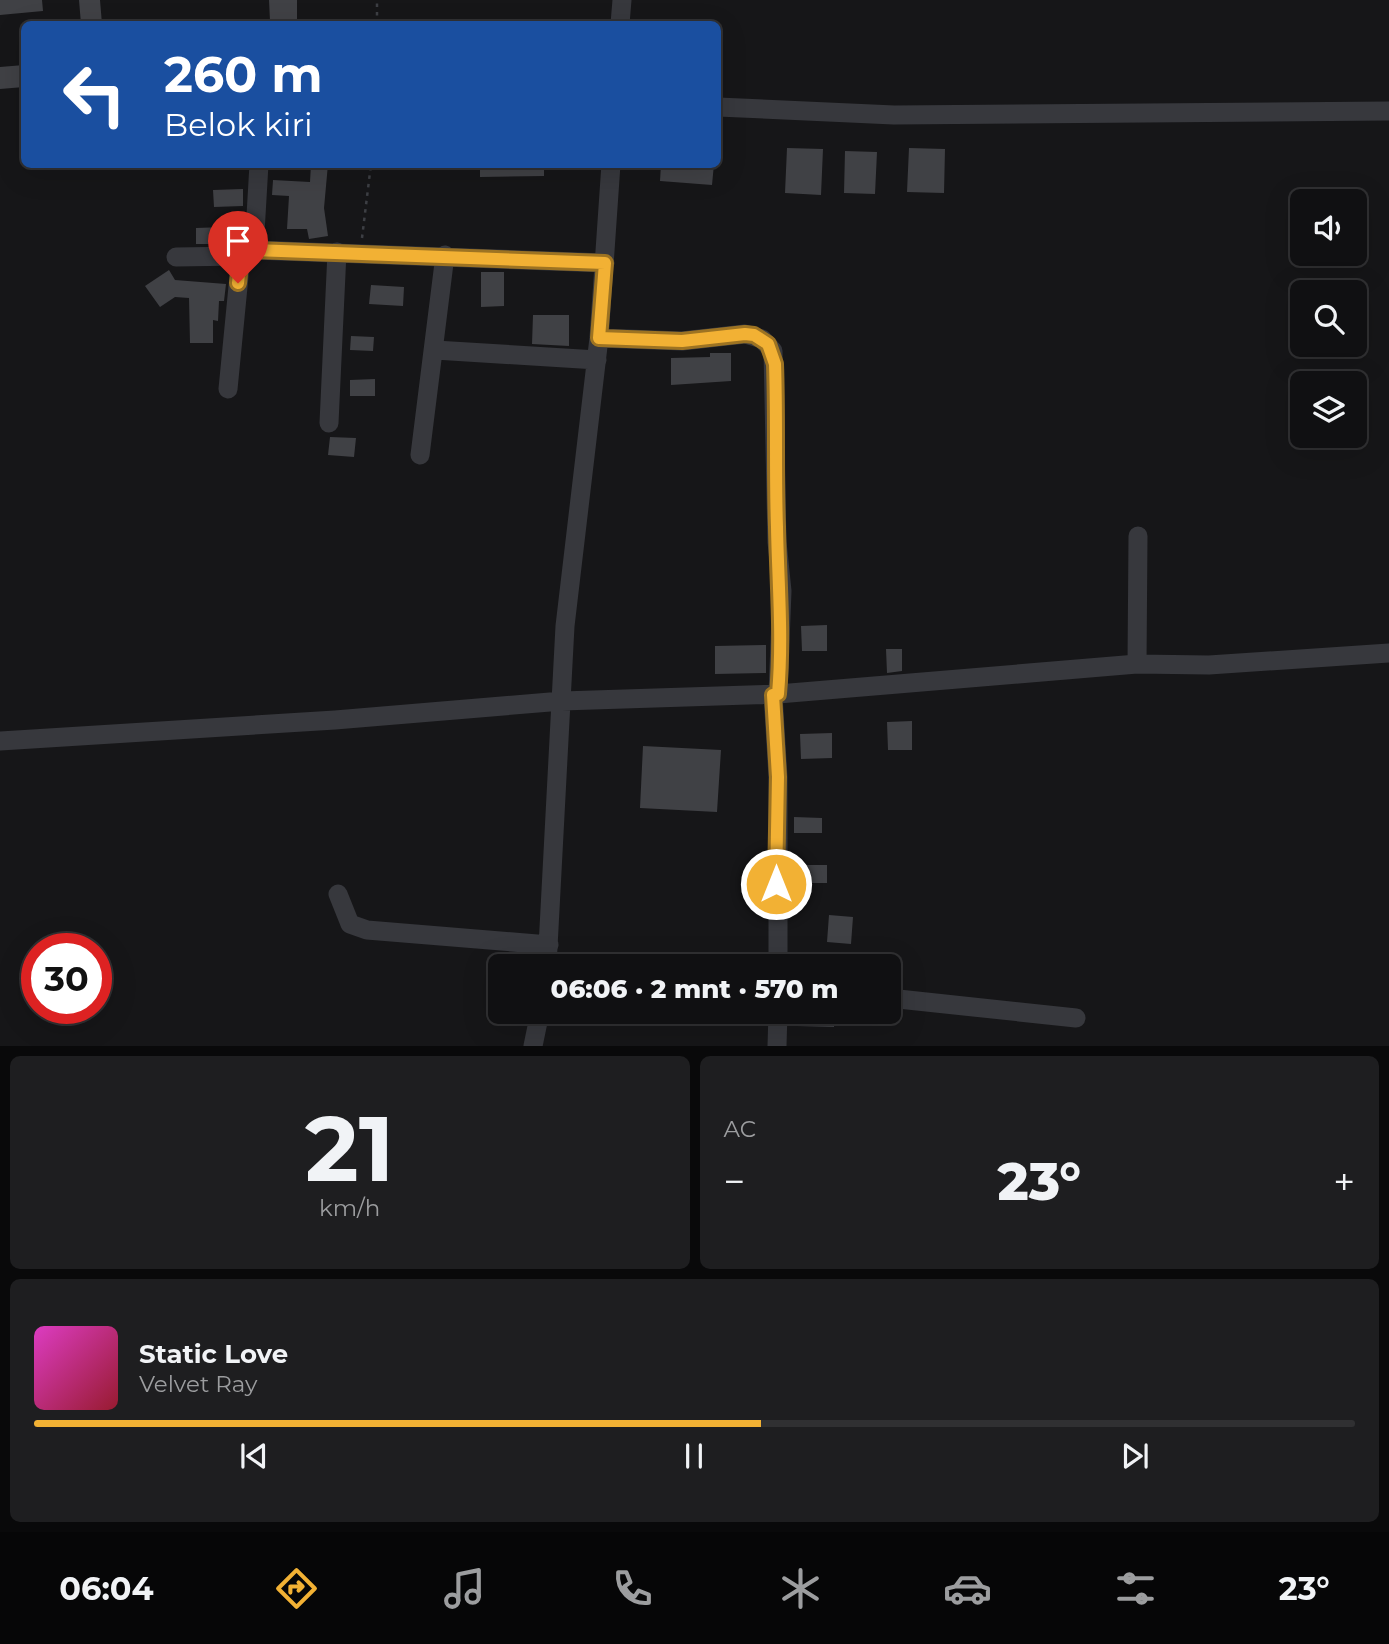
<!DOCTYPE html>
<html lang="id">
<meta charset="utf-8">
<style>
body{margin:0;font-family:Montserrat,sans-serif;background:#1e1e20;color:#f1f3f6;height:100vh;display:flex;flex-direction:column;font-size:26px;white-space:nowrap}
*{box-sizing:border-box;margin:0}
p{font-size:23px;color:#9c9d9f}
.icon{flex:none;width:38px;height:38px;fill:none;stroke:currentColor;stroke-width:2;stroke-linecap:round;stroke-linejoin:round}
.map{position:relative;height:1046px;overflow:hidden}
.side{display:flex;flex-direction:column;gap:10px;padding:10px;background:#09090a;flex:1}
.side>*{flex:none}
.top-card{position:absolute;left:21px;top:21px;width:700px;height:147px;border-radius:10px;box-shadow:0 7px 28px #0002,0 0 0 2px #303032;background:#1a4fa0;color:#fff;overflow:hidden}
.buttons{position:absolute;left:1290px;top:189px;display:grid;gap:14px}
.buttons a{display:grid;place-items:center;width:77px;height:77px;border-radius:10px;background:#101012;box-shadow:0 7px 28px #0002,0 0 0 2px #303032;font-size:35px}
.speed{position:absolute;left:21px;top:933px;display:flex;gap:14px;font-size:35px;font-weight:700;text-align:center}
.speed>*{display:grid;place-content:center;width:91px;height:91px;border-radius:50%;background:#101012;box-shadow:0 7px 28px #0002,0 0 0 2px #303032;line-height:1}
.speed .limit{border:10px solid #d22;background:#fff;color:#111}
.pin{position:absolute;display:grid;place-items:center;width:60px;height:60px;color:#fff;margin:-72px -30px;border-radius:50% 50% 50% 0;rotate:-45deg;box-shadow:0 0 7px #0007}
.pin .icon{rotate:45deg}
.me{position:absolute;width:77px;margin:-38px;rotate:0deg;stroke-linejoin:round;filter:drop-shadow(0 0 5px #0008)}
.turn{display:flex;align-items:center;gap:24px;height:147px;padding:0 28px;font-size:32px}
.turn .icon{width:91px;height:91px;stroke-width:2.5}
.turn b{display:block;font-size:49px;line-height:60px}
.big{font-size:52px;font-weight:800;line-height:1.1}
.side .card{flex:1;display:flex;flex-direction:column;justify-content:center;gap:10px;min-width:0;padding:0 24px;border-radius:10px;background:#1e1e20}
.side .dial{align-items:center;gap:0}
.dial b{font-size:91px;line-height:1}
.song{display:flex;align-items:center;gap:21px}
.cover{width:84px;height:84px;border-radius:10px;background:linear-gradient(135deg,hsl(310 70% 55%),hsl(350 70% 35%))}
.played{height:7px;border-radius:4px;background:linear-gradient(90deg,#f2b134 55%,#303032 55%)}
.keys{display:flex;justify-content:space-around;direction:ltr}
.heat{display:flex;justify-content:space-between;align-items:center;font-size:38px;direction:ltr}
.side .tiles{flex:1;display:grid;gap:10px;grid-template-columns:1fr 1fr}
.card:last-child{grid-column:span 2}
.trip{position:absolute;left:488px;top:954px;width:413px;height:70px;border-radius:10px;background:#101012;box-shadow:0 7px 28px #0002,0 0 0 2px #303032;font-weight:800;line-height:70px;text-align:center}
.menu{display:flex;height:112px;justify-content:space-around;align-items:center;background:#060607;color:#9c9d9f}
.menu .icon{width:49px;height:49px}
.menu .active{color:#f2b134}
.menu b{font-size:32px;color:#f1f3f6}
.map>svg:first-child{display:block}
</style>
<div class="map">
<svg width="1389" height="1046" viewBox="0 0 1389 1046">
<rect width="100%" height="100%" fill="#161618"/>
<!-- building -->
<path fill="#404145" d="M0,0H42L43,11L0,15Z
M79,0H100L102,24H81Z
M269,0H297V21H270Z
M24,65V87L0,89V67Z
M787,148L823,149L821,195L785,193Z
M909,148L945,149L944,193L907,192Z
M845,151L877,152L875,194L844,193Z
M311,164H328L324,208L328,236L309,239L307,229H287L289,196L272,195L273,180L310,182Z
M480,164H544V176L480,177Z
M661,164H714L712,185L660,181Z
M243,189V206L214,207L213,190Z
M224,227L225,244H196V228Z
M169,270L175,280L226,284L224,301H219L218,321L213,320V343H190L189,298L175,297L160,307L145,286Z
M481,272H504V306L481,307Z
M371,285L404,287L403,306L369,304Z
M533,315H569V346L532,344Z
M351,336L374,337L373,351L350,350Z
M710,353H731V381L671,385V358L710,357Z
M375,379V396H350V380Z
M330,437L356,438L354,457L328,455Z
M827,625V651H802L801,626Z
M766,645V673L715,674V646Z
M886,649H902V671L887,673Z
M912,721V750H888L887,722Z
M832,733V758L801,759L800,734Z
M643,746L721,750L717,812L640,808Z
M794,817L822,818V833H794Z
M798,865H827V883H798Z
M829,915L853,917L851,944L827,942Z
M798,1012H835L834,1027L797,1026Z"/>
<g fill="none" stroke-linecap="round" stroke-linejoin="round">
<!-- path -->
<path stroke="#3d3f44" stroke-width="2.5" stroke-dasharray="3.5 5" stroke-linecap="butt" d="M377,24V0
M362,238L371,164"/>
<!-- minor -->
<path stroke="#37383d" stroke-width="19" d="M620,24L622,0
M718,107L894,115L1389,111
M259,164L254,250L605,263
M176,257L241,256L251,252
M599,338L682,341L745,334L762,339L773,351L777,542L782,591L778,694
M435,350L597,360
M228,389L241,256
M329,423L337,252
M420,455L445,255
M1137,664L1138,536
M773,695L778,777V966
M0,741L335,720L562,701L778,694L1137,664L1209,665L1389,653
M338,894L350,924L367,930L549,945
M547,966L565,626L599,338L611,164
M889,998L1076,1018
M533,1046L540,1012
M777,1046L778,1012"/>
</g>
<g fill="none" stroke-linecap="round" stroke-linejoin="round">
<defs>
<path id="route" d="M238,283L241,256L254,250L605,263L599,338L682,341L745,334L754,335L768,344L775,364C777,419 775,473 777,527C778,583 783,637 778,694L773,695L778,777L776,884"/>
</defs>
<!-- route casing -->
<use href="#route" stroke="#9d7322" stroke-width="18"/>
<!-- route -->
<use href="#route" stroke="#f2b134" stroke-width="12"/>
</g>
</svg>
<div class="buttons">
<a><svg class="icon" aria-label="sound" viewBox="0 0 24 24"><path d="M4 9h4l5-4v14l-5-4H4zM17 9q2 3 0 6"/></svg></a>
<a><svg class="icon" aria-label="search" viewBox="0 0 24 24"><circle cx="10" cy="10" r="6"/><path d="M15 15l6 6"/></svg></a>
<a><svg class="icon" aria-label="layers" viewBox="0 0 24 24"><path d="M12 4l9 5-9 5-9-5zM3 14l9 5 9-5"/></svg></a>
</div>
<div class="speed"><div class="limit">30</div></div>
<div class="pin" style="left:238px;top:283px;background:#d93025"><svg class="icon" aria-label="arrive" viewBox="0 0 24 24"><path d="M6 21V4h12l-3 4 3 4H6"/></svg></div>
<svg class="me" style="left:776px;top:884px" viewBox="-20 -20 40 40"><circle r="17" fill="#f2b134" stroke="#fff" stroke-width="3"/><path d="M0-11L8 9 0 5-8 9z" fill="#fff"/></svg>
<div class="trip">06:06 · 2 mnt · 570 m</div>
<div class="top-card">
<div class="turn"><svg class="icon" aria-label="left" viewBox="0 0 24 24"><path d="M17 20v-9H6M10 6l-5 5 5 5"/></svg><div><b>260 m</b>Belok kiri</div></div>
</div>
</div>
<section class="side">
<div class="tiles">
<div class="card dial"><b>21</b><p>km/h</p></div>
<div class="card"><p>AC</p>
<div class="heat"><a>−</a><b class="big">23°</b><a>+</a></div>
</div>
<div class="card">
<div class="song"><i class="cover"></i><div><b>Static Love</b><p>Velvet Ray</p></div></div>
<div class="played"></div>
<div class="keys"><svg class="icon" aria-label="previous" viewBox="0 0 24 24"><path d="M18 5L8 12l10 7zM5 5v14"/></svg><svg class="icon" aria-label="pause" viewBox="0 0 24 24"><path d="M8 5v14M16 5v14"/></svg><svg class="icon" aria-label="next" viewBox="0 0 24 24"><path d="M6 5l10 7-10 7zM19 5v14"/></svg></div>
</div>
</div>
</section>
<nav class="menu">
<b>06:04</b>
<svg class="icon active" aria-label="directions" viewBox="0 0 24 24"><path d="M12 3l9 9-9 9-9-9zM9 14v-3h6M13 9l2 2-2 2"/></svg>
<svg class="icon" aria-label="music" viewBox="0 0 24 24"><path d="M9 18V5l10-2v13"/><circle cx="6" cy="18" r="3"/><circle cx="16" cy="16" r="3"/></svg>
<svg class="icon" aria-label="phone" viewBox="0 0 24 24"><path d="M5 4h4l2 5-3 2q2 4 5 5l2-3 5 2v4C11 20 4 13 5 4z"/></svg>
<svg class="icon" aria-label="climate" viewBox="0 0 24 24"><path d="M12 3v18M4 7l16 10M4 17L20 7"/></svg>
<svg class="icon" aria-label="car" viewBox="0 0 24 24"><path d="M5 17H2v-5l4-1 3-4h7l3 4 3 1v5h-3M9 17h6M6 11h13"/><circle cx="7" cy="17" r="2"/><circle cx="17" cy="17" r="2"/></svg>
<svg class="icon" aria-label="filters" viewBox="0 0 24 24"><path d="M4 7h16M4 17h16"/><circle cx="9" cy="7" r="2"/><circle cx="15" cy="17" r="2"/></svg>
<b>23°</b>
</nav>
